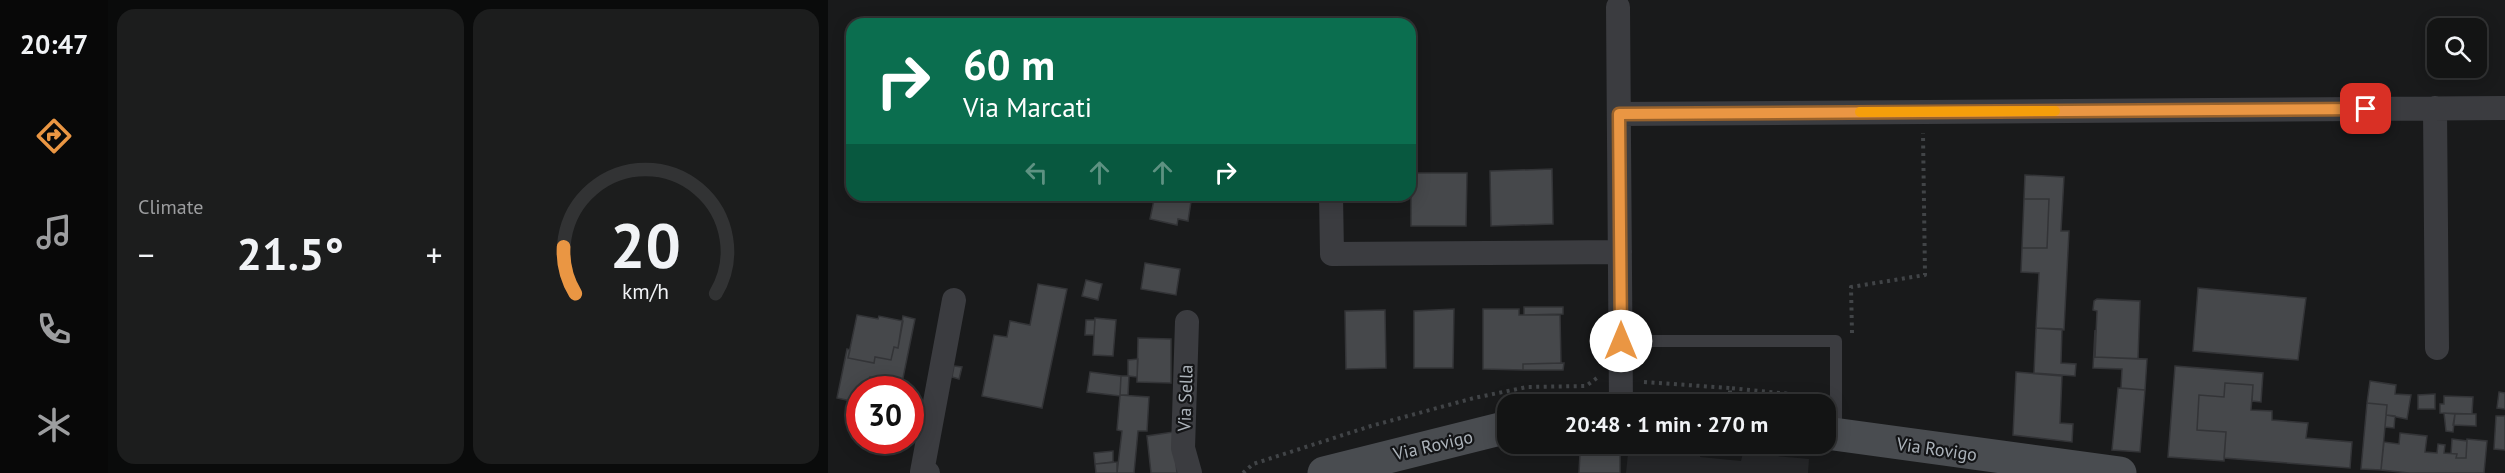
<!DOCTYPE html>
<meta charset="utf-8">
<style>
body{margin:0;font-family:"PT Sans",sans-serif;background:#1c1d1d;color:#f1f3f6;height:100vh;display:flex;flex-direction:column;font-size:22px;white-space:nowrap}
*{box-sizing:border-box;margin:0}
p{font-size:20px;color:#9d9ea0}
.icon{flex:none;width:33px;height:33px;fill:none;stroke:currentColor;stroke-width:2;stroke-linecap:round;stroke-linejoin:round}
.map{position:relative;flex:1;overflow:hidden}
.drawer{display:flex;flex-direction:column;gap:9px;padding:9px;background:#0a0b0b;width:720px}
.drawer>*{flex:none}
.guide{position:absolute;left:18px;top:18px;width:570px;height:183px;border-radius:18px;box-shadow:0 3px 15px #0003,0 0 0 2px #323334;background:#0b6e4f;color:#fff;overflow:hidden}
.fabs{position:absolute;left:1599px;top:18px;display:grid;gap:12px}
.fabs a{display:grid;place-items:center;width:60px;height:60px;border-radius:12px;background:#131414;box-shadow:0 3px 15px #0003,0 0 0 2px #323334;font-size:30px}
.speed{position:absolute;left:18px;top:376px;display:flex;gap:12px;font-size:30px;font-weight:700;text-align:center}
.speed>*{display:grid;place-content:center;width:78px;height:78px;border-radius:50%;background:#131414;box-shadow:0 3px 15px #0003,0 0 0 2px #323334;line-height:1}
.speed .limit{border:9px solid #d22;background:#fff;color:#111}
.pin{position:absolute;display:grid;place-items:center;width:51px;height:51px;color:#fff;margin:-26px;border-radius:12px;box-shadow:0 3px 9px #0006}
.me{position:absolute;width:66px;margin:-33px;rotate:0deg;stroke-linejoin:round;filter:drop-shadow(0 0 4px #0008)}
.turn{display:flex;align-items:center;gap:21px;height:126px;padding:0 18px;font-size:27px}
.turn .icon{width:78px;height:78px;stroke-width:2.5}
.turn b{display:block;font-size:42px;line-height:51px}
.lanes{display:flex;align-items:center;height:57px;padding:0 18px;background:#0003;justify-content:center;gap:30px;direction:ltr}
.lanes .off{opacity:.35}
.big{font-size:45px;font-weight:700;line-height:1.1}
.drawer .widget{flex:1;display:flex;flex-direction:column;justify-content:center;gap:9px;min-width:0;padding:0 21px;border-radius:18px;background:#1c1d1d}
.drawer .dial{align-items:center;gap:0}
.dial svg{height:156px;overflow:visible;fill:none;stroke:#323334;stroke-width:7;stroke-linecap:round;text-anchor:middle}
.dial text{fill:#f1f3f6;stroke:none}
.heat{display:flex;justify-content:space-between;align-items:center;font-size:33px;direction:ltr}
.drawer .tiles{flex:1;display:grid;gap:9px;grid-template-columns:repeat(2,1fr)}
.trip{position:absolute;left:669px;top:394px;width:339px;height:60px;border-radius:18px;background:#131414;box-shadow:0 3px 15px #0003,0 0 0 2px #323334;font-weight:700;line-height:60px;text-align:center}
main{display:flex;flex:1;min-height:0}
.menu{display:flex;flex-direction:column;width:108px;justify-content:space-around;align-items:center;background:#080808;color:#9d9ea0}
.menu .icon{width:42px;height:42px}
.menu .on{color:#ea9643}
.menu b{font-size:27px;color:#f1f3f6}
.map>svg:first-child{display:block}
</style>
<main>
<nav class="menu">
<b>20:47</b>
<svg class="icon on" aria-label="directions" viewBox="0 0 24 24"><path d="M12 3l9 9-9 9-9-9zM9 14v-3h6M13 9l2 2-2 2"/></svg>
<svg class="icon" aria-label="music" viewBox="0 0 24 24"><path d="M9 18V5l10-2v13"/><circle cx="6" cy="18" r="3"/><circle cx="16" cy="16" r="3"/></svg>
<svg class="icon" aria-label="phone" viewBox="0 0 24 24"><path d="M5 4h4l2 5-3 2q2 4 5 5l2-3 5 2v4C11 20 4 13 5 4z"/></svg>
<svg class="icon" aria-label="climate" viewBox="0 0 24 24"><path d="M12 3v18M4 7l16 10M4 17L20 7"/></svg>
</nav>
<section class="drawer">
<div class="tiles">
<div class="widget"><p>Climate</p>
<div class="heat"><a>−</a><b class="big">21.5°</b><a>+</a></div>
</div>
<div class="widget dial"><svg viewBox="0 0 100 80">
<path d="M14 69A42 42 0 1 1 86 69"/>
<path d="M14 69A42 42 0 0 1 8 45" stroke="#ea9643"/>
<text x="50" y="56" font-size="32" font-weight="700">20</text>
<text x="50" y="72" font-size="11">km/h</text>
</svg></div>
</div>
</section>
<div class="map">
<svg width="1677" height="473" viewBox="0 0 1677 473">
<rect width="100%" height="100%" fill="#191a1b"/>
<!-- built -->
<path fill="#252628" d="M801,444L873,450L872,457L913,461L915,453L981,459L980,473H798Z"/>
<!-- building -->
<path fill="#46484b" stroke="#333437" stroke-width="1.5" d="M724,169L725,224L663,226L662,171Z
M583,173H639L638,226H583Z
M1197,175L1236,177L1233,231H1241L1236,330L1208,328L1211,273L1193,272L1194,248H1219L1221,199H1196Z
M327,195H364L360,221L350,219L349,225L322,219Z
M1196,199H1221L1219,248H1194Z
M317,263L352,269L348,295L313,289Z
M258,280L274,284L270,300L254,296Z
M210,284L239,289L214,408L154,396L166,335L179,337L182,321L202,325Z
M1370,288L1478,298L1470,360L1365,351Z
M1269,299L1312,301L1310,359L1267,357L1269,311L1265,310L1266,301Z
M696,307H735V314L696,315Z
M626,309L625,368H586V311Z
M655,309H691V315H732L733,363L695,364V370L655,369Z
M557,310L558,368L518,369L517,311Z
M29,315L50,319L51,316L75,321L70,348L66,347L63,360L47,357L46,363L20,358Z
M75,316L87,319L74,383L42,377L39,390H32V403L9,398L19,349L22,350L20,358L46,363L47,357L63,360L66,347L70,348Z
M267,318L288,320L285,356L265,355Z
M258,320H267L266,335H257Z
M1208,328L1234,329L1233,363L1248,364L1247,376L1206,373Z
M1267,330V357L1319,359L1317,390L1293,388L1294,369L1265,368Z
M310,338L343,339V383L309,382Z
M310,359L309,377L300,376V360Z
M736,363L735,370H695V364Z
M126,366L134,367L131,379L124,377Z
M1347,366L1435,373L1433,402L1424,401L1425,385L1397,383L1396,397L1371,395L1369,430L1398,432L1396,461L1340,457Z
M262,372L293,376L292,396L259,392Z
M1188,372L1234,376L1232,423L1245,424L1244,442L1185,435Z
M293,376H301L300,395H292Z
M1542,381L1568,385L1567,394L1583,395L1579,419L1558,415L1559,405L1539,403Z
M1397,383L1425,385L1423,410L1444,411V420L1480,423L1478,438L1524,442L1522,468L1396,458L1398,432L1369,430L1371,395L1396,397Z
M1290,388L1317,390L1312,452L1284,450Z
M1671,392L1677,393V409L1669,408Z
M1607,394V409H1590V395Z
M292,395L321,397L319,431H310L306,473H289L294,431L289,430Z
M1616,396L1645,397L1644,414L1612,413V404H1616Z
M1539,403L1559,405L1553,470L1533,469Z
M1616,413L1627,414L1625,432L1618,431Z
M1627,414H1648V426L1625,425Z
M1558,415L1567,416L1566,428L1557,427Z
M1668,416H1677V450L1666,449Z
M345,432L349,473H323L319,436Z
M1572,433L1599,436L1597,452L1609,453L1610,444L1617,445L1616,453L1629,454L1628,458H1638L1639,439L1659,441L1656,473H1581L1553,470L1556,442L1571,444Z
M1624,439L1639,441L1638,458H1628L1629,454H1623Z
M285,451V462L267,464L266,453Z
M752,453L792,454V473H751Z
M289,462V473H268L267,464Z"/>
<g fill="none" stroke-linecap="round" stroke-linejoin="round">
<!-- path -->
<path stroke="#414447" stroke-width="4" stroke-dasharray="3 4.5" stroke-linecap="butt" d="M1024,333L1023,287L1097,275L1095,133
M816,382L902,388
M902,401V388L993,397
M415,473L425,464L543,426L646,398L699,387L758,386L769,378"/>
<!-- service -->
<path stroke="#3b3c40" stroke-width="12" d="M793,341H1008V433"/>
<!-- minor -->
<path stroke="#3b3c40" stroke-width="24" d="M790,7L793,405
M1607,108L1609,348
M791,114L1677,108
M503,195L504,254L792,252
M359,322L355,448L362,473
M100,473L94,472L126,300"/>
<!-- secondary -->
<path stroke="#494c50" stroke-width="33" d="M998,433L1292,473
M496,473L680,427"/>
</g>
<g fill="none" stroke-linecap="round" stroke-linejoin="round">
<defs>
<path id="route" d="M793,341L791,114L1538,109"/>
</defs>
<!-- route casing -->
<use href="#route" stroke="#98622c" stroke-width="15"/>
<!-- route -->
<use href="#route" stroke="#ea9643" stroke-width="10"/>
<!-- slow -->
<path stroke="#f59e0b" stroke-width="10" d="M1032,112L1227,111"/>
</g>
<g text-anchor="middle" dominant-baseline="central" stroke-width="4.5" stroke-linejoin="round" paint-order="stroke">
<!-- street labels -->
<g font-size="18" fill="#acb3ba" stroke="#141517">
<text transform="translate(357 398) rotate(-88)">Via Sella</text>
<text transform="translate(605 445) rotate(-13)">Via Rovigo</text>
<text transform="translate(1109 449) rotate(8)">Via Rovigo</text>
</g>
</g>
</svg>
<div class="fabs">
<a><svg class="icon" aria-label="search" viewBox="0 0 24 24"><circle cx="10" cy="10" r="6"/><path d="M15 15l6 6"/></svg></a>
</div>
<div class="speed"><div class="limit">30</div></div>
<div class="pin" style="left:1538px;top:109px;background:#d93025"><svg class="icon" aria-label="arrive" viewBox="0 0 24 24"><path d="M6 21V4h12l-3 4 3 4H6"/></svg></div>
<svg class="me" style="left:793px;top:341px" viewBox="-20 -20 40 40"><circle r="19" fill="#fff"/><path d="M0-13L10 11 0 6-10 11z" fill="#ea9643"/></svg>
<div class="trip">20:48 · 1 min · 270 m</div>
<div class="guide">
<div class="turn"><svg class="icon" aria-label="right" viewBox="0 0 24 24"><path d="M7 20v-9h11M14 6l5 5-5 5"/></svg><div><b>60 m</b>Via Marcati</div></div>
<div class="lanes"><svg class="icon off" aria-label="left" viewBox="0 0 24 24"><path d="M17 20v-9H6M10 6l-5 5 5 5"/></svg><svg class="icon off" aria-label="ahead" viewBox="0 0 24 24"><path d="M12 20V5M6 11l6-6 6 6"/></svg><svg class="icon off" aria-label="ahead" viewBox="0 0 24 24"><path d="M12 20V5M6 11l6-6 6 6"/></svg><svg class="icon" aria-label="right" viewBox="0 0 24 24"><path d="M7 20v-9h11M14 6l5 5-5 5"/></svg></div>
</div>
</div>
</main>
